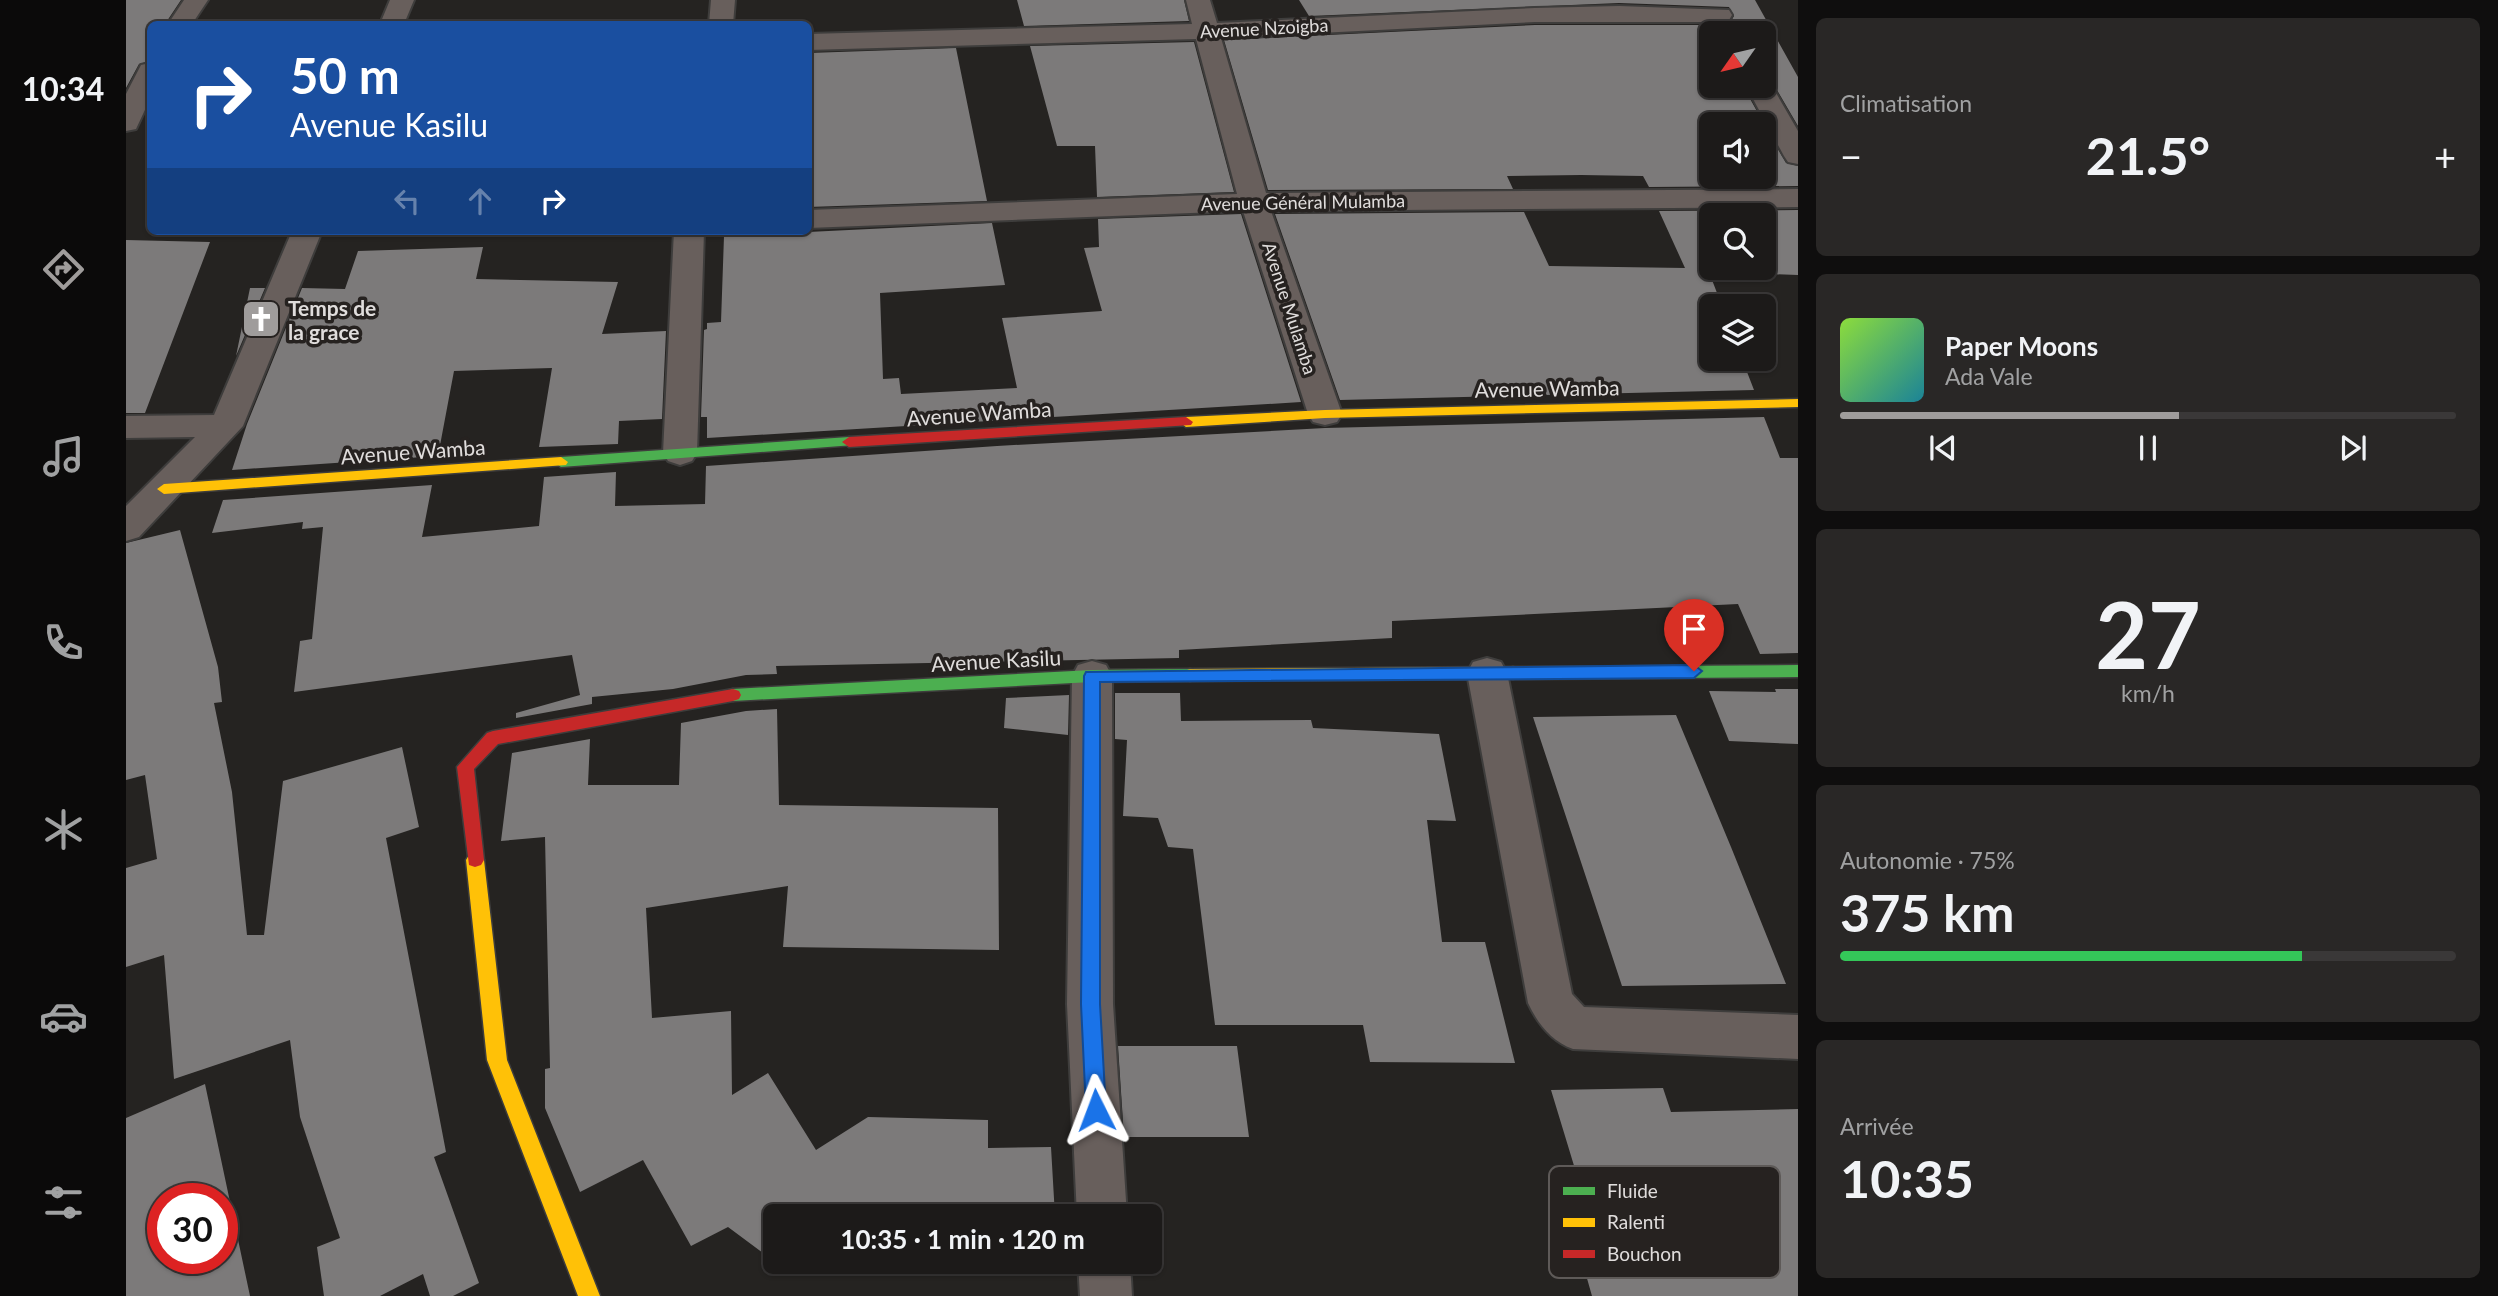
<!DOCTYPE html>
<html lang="fr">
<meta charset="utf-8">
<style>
body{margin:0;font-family:Lato,sans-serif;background:#292726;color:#f1f3f6;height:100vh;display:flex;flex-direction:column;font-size:26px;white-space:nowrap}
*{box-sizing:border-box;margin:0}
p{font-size:23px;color:#a0a1a2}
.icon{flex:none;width:38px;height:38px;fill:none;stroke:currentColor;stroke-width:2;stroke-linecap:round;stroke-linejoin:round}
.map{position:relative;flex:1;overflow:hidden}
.details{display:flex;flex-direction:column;gap:18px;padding:18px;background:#0f0e0e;width:700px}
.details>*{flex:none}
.guide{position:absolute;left:21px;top:21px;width:665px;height:214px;border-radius:10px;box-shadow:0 2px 5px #0004,0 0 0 2px #3a3838;background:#1a4fa0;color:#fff;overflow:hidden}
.needle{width:46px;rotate:236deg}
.tools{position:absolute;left:1573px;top:21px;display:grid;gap:14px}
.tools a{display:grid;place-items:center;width:77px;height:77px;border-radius:10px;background:#1c1a19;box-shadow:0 2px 5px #0004,0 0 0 2px #3a3838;font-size:35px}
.speed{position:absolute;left:21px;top:1183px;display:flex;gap:14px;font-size:35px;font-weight:700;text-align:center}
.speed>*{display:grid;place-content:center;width:91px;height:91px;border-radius:50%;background:#1c1a19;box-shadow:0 2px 5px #0004,0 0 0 2px #3a3838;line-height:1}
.speed .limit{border:10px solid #d22;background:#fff;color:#111}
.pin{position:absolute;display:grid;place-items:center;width:60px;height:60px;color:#fff;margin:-72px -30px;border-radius:50% 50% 50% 0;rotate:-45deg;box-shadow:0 0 7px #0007}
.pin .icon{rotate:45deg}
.me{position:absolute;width:77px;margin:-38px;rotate:357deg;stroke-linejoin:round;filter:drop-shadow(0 0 5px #0008)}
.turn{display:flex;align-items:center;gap:24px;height:147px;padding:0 28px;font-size:32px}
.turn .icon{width:91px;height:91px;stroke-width:2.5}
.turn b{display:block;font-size:49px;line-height:60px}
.lanes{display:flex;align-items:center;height:66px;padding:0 28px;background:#0003;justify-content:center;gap:35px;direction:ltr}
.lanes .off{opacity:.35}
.big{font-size:52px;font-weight:700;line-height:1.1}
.details .tile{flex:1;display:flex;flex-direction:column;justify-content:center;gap:10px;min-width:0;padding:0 24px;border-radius:10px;background:#292726}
.details .dial{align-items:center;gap:0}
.dial b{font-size:91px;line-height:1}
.song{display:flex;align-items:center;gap:21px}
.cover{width:84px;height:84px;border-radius:10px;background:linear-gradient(135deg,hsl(90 70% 55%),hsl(190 70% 35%))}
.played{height:7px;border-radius:4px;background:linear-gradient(90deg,#9f9c9b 55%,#3a3838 55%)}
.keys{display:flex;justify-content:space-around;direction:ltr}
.heat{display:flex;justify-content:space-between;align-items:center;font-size:38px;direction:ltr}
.charge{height:10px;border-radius:5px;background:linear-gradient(90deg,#34c759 75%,#3a3838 0)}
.trip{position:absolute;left:637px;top:1204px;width:399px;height:70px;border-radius:10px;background:#1c1a19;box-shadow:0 2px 5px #0004,0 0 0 2px #3a3838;font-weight:700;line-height:70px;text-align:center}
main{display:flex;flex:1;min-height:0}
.dock{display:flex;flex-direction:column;width:126px;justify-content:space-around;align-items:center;background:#0b0a0a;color:#a0a1a2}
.dock .icon{width:49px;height:49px}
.dock .on{color:#9f9c9b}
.dock b{font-size:32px;color:#f1f3f6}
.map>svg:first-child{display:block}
</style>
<main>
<nav class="dock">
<b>10:34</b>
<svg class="icon on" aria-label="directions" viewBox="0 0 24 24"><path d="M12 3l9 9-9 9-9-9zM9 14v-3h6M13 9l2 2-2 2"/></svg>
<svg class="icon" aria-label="music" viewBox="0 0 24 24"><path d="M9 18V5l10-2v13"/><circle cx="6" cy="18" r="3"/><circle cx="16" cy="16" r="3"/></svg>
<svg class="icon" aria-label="phone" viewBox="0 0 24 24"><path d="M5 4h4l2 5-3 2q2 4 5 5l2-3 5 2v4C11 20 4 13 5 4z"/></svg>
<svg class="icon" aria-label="climate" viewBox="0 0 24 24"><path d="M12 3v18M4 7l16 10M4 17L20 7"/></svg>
<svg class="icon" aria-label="car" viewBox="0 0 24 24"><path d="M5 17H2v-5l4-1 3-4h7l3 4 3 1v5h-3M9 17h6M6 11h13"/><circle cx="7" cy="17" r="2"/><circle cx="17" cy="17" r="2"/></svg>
<svg class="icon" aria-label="filters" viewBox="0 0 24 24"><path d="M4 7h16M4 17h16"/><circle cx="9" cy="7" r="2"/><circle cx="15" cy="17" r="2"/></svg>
</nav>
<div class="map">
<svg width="1672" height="1296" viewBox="0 0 1672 1296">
<rect width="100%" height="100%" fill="#252321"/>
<!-- building -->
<path fill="#7c7a7a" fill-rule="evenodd" d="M0,0H55L39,24H24V61L13,64L0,88Z
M891,0H1058L1063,21L898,26Z
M1173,0H1629L1672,77V126L1648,85L1638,76V33H1586V86H1617L1638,124H1586V177H1638V125L1660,163L1672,166V186L1523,187L1517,176L1455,175L1381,176L1387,189L1142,190L1098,40L1409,25H1594L1604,23L1608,16L1603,7L1493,3L1183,16Z
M1068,42L1108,192L971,197L969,146H931L904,46Z
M830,48L861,201L682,207V53Z
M1672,210V275L1583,272L1596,306H1586V359H1616L1628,390L1214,400L1149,214L1398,212L1423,266L1559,268L1533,211ZM1586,215H1638V268H1586Z
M1115,214L1175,402L581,438V417H575L578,330L581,329V323L595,322L598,236L866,223L879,285L754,293L757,379L773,378L775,394L891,388L876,318L976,311L958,248L973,247L972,219Z
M0,240L84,242L19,413H0Z
M357,247L350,279L492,282L476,334L540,331L536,419L493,421L492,444L413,447L426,368L328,371L312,456L106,470L121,424L176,288L219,289L232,251Z
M124,288H139L110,356Z
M1638,417L1654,458H1672V653L1634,654L1612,604L1266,621V638L1053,650V658L650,666L651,674L620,675L547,689L466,697V704L390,718V713L454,695L446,655L168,692L174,641L186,639L197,527L176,529L177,522L86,533L97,500L306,485L296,537L413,526L418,477L490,472L489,506L579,504L580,466L871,446L1199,428Z
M54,530L92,667L96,702L88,703L106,792L121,935H138L157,781L276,747L293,827L260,838L320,1152L308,1157L353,1283L327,1296H304L297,1274L254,1296H198L191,1247L214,1238L174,1117L164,1040L48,1079L38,955L0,967V868L31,859L19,775L0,780V543Z
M1649,689H1672V744L1603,741L1583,691L1650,692Z
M989,693H1054L1055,721L1185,720L1187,728L1313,734L1330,821L1301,820L1316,942H1359L1389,1063L1244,1062L1237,1025H1089L1067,849L1042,847L1032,818L997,816L1001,740L989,739Z
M943,695L942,735L878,728L880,698Z
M651,709L653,805L872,808L873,950L657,947L662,886L520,908L526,1018L605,1011L606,1095L642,1073L690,1150L742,1117L862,1120V1148L925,1147L929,1216H649V1262L602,1227L565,1246L517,1160L454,1192L419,1108V1069L424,1068L419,837L375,841L386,753L464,739L462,785H553L555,723L620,711Z
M1550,715L1605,847L1660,984L1496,986L1407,717Z
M992,1046H1111L1123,1137H998Z
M79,1084L124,1296H0V1118ZM37,1199H96V1258H37Z
M1537,1088L1545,1112L1672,1109V1296H1466L1443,1215H1463L1425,1090Z"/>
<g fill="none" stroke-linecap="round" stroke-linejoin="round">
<defs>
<path id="street" d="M58,0H82L66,24H42Z
M264,0H288L278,24H254Z
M585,0H609L607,24H583Z
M1060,0H1084L1091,23L1409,8L1493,6L1603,10L1606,15L1603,20L1594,22H1409L1095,38L1140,193L1672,189V207L1145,211L1216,414L1211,422L1199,425L1187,422L1182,414L1117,211L682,228V210L1111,194L1070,39L682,50V34L1066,24Z
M24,63V99L10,129L0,131V94L15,65Z
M1638,79L1646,86L1672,131V164L1662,162L1658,156L1620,86H1638Z
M166,231H196L117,426L13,537L0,541V506L69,437L0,438V416L88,415Z
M548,231H578L571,453L566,461L554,465L542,461L537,453Z
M1361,658L1375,662L1381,673L1446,994L1458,1007L1672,1015V1059L1447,1049C1425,1041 1412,1024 1402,1003L1341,673L1347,662Z
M966,661L980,665L986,676L987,1004L1001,1216H951L941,1004L946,676L952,665Z
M952,1262H1004L1006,1296H954Z"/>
<path id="fast" d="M723,437L728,439L730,442L728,445L435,467L428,462L435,457Z
M1672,665V677L1387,679L1381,677L1379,673L1381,669L1387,667Z
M1064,669L1070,671L1072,675L1070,679L1064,681L966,682L607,701L601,699L599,695L601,691L607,689L966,670Z"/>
<path id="slow" d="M1672,399V407L1199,418L1060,427L1053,422L1060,417L1199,410Z
M435,457L442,462L440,465L38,494L31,489L38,484Z
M1387,667L1393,669L1395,673L1393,677L1387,679L1064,681L1058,679L1056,675L1058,671L1064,669Z
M349,853L355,855L358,860L381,1060L474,1296H452L361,1060L340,860L343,855Z"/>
<path id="jam" d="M1060,417L1067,422L1065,425L723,447L716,442L723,437Z
M607,689L613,691L615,695L613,699L607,701L372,744L348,769L358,860L355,865L349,867L343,865L331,767L361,733L367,731Z"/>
</defs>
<!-- street casing -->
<use href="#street" stroke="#3e3d3c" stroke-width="4"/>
<!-- fast casing -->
<use href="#fast" stroke="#3e3d3c" stroke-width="3"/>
<!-- slow casing -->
<use href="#slow" stroke="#3e3d3c" stroke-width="3"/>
<!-- jam casing -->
<use href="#jam" stroke="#3e3d3c" stroke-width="3"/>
<!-- street -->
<use href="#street" fill="#685f5c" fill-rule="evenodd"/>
<!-- fast -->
<use href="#fast" fill="#4caf50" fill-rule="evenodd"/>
<!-- slow -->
<use href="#slow" fill="#ffc107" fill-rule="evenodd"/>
<!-- jam -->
<use href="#jam" fill="#c62828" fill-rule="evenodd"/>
</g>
<!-- route -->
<path fill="#1a73e8" stroke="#114b97" stroke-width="2" d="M1568,665L1576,671L1568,678L974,682V1004L980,1110L977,1117L970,1120L963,1117L960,1110L955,1004L958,676L960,672Z"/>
<!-- icons -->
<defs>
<symbol id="church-square" viewBox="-11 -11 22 22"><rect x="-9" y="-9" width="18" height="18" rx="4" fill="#9f9c9b" stroke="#262220"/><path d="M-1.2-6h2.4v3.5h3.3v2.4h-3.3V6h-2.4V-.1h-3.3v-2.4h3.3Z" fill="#fff"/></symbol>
</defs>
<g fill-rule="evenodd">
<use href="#church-square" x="113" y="297" width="44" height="44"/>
</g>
<g text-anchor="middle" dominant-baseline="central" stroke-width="7" stroke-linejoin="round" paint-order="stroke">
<!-- far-street labels -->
<g font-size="18" fill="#e0dddc" stroke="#262220">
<text transform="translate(1138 28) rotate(-3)">Avenue Nzoigba</text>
<text transform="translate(1177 202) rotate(-1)">Avenue Général Mulamba</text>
<text transform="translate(1164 308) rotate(72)">Avenue Mulamba</text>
</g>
<!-- poi labels -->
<g font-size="21" font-weight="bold" fill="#e0dddc" stroke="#262220" text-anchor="start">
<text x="162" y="307">Temps de<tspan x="162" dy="24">la grace</tspan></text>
</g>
<!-- street labels -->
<g font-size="21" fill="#e0dddc" stroke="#262220">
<text transform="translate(1421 388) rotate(-1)">Avenue Wamba</text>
<text transform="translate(853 413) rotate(-4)">Avenue Wamba</text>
<text transform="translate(287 451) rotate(-4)">Avenue Wamba</text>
<text transform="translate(870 660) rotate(-3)">Avenue Kasilu</text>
</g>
</g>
<!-- legend -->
<rect x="1423" y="1166" width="231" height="112" rx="10" fill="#262220" stroke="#5e5a58" stroke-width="2"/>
<rect x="1437" y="1187" width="32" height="8" fill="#4caf50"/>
<rect x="1437" y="1218" width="32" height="9" fill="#ffc107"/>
<rect x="1437" y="1250" width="32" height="8" fill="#c62828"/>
<g font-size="19" fill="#e0dddc">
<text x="1481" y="1198">Fluide</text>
<text x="1481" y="1229">Ralenti</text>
<text x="1481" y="1261">Bouchon</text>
</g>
</svg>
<div class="tools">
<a><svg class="needle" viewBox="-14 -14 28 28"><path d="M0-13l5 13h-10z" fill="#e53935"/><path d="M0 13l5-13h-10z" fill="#a0a1a2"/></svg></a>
<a><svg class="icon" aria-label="sound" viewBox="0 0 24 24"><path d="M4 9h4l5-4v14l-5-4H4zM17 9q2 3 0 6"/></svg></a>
<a><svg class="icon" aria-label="search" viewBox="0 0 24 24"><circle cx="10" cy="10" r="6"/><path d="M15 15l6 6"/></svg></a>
<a><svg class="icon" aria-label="layers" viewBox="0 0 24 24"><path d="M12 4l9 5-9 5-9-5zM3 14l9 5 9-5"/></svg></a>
</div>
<div class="speed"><div class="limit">30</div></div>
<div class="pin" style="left:1568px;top:671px;background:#d93025"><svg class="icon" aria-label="arrive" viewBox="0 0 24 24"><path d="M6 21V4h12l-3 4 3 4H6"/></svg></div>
<svg class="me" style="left:970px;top:1110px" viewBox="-20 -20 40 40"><path d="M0-17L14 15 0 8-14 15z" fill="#1a73e8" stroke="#fff" stroke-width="4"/></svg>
<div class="trip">10:35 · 1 min · 120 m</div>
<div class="guide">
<div class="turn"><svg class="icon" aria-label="right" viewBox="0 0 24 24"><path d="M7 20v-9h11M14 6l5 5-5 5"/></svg><div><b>50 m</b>Avenue Kasilu</div></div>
<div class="lanes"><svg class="icon off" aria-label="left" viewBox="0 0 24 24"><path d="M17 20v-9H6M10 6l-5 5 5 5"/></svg><svg class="icon off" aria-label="ahead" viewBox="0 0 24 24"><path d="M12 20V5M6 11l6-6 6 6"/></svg><svg class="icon" aria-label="right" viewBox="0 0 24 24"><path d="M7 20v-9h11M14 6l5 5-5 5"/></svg></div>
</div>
</div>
<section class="details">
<div class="tile"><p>Climatisation</p>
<div class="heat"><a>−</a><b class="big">21.5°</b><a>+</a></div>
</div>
<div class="tile">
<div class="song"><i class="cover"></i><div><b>Paper Moons</b><p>Ada Vale</p></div></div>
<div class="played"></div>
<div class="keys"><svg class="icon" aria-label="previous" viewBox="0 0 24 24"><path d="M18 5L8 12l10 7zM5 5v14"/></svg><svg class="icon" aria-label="pause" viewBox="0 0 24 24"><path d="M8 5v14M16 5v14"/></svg><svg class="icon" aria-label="next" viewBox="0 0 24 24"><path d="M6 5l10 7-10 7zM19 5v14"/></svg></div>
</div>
<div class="tile dial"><b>27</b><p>km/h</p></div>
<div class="tile"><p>Autonomie · 75%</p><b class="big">375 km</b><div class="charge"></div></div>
<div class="tile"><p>Arrivée</p><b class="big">10:35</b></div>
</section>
</main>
